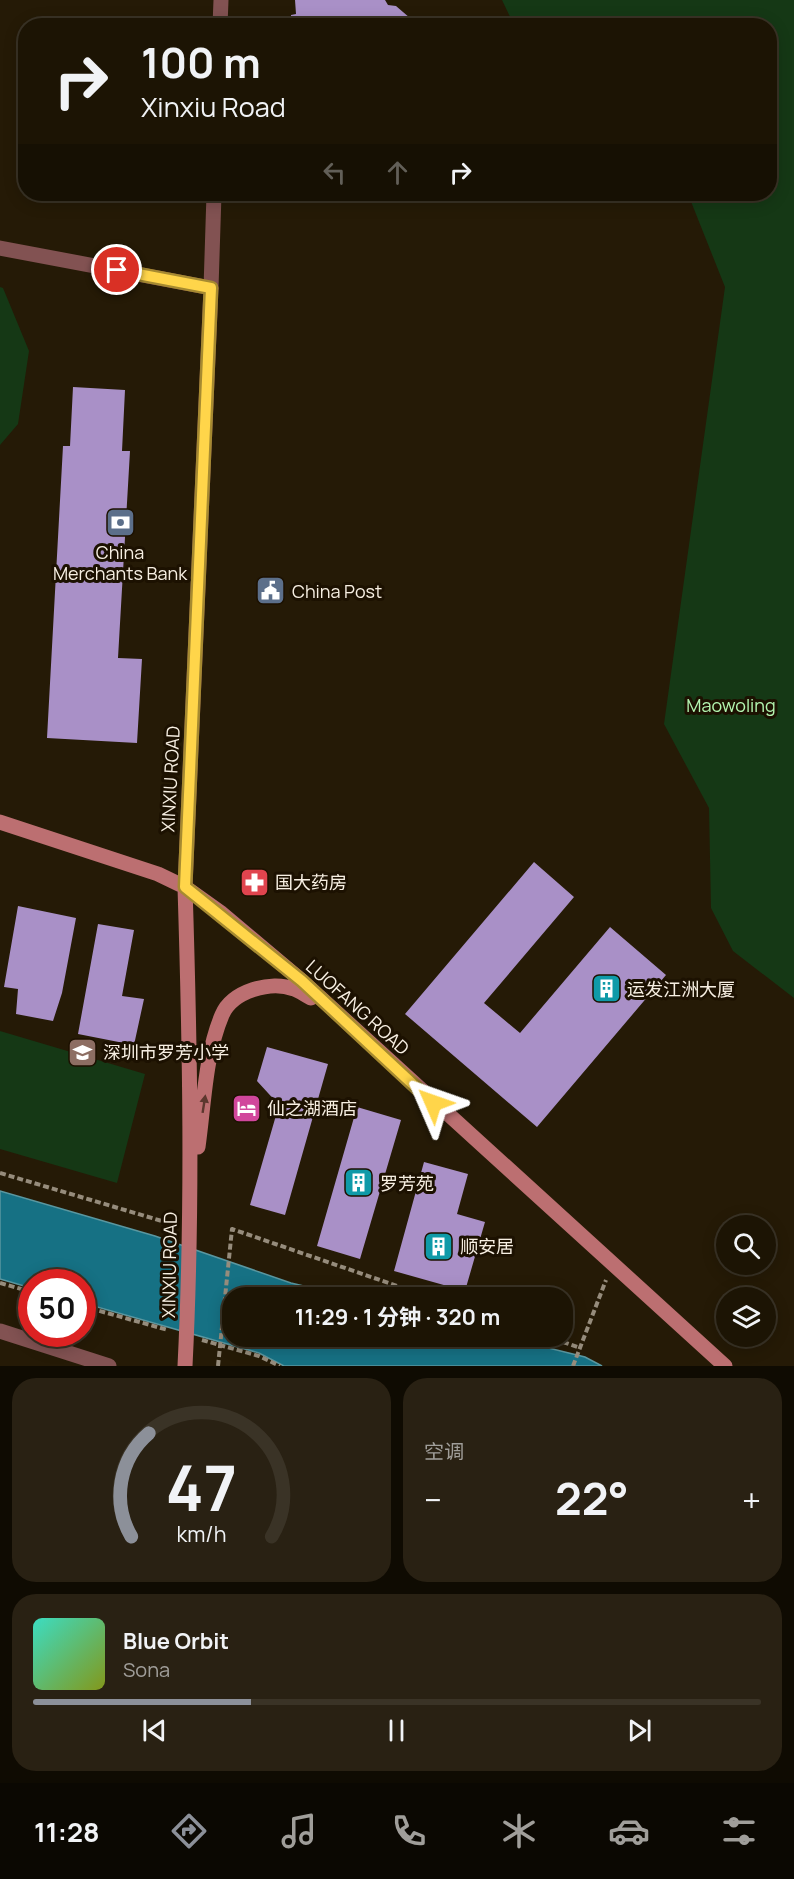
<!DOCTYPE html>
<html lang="zh">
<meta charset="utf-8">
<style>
body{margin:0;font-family:Manrope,"Noto Sans SC",sans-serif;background:#292113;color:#f1f3f6;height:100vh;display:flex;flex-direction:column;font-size:22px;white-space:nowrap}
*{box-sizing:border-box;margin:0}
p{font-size:20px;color:#a09e9a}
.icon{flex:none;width:33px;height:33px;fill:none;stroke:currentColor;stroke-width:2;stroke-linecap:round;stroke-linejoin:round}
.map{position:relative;height:1366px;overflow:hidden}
.drawer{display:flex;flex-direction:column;gap:12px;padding:12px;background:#0f0b02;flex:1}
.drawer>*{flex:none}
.guide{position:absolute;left:18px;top:18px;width:759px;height:183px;border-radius:24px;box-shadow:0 3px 15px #0003,0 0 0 2px #3a3326;background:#1c1404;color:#f1f3f6;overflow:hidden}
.tools{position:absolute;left:716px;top:1215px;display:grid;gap:12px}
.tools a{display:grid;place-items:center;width:60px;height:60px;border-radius:50%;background:#1c1404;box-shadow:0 3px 15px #0003,0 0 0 2px #3a3326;font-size:30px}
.speed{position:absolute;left:18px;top:1269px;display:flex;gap:12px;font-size:30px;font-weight:700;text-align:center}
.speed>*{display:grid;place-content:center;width:78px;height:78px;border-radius:50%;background:#1c1404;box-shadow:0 3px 15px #0003,0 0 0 2px #3a3326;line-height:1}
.speed .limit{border:9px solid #d22;background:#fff;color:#111}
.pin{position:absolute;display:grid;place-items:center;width:51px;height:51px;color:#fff;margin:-26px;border:3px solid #fff;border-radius:50%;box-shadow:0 2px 6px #0007}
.me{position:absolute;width:66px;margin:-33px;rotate:313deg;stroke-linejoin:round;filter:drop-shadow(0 0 4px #0008)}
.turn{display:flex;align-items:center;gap:21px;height:126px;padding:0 24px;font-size:27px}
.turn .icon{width:78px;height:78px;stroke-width:2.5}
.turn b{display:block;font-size:42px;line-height:51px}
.lanes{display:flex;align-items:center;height:57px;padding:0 24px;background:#0003;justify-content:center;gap:30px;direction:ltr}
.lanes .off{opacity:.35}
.big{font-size:45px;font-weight:700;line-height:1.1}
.drawer .card{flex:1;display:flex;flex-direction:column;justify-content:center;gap:9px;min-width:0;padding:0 21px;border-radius:24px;background:#292113}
.drawer .dial{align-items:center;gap:0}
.dial svg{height:156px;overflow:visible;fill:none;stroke:#3a3326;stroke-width:7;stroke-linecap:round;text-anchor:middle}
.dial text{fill:#f1f3f6;stroke:none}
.song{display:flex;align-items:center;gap:18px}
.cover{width:72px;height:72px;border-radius:9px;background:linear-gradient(135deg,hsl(170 70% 55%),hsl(70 70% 35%))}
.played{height:6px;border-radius:3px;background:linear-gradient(90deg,#8c9099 30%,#3a3326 30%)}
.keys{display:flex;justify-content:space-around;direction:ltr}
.heat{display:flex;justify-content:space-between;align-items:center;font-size:33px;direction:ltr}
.drawer .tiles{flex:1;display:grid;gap:12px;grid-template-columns:1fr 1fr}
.card:last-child{grid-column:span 2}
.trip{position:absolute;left:222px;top:1287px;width:351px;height:60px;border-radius:24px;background:#1c1404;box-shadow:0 3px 15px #0003,0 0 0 2px #3a3326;font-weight:700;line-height:60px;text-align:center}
.dock{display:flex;height:96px;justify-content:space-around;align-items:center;background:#0b0802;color:#a09e9a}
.dock .icon{width:42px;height:42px}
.dock .current{color:#8c9099}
.dock b{font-size:27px;color:#f1f3f6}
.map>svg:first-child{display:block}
</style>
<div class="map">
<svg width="794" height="1366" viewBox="0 0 794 1366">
<rect width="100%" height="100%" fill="#251a06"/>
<!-- green -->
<path fill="#153815" d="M502,0H794V998L733,951L711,908L709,808L664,724L725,287L688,194H770V26L514,25Z
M0,287L3,288L29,351L18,424L0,445Z
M0,1031L145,1074L117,1183L0,1149Z"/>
<!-- water -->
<path fill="#167184" stroke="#5a97a0" stroke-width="1.5" d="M0,1191L155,1236L291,1283L350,1297L232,1298V1336L504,1337L585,1357L602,1366H284L259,1353L83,1303L82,1282H32L31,1288L0,1279Z"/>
<!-- building -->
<path fill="#a990c7" d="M295,0H385L388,5L396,6L410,18V26H291V15L296,14Z
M73,387L125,390L122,451H130L118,658L142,659L137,743L47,738L63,446H70Z
M534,862L574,897L484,1003L520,1033L610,927L666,975L537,1127L405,1014Z
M18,906L76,918L62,993L53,1021L16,1014L18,989L4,987Z
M98,924L134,930L122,996L144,999L134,1045L78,1034Z
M267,1047L328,1064L285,1215L250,1205L279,1105L257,1081Z
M357,1107L401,1120L360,1259L317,1246Z
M424,1162L468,1174L457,1214L485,1222L465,1291L394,1271Z"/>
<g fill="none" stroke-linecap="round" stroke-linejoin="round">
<!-- path -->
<path stroke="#968c7c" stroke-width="4" stroke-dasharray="6 3" stroke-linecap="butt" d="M0,1173L172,1224
M0,1283L32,1292
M82,1306L168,1330
M546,1336L580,1348
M202,1340L259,1356L280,1366
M218,1366L232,1229L432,1298
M573,1366L606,1280"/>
<!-- minor -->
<path stroke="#825252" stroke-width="15" d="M220,26L221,0
M211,288L214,194
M0,1331L109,1366"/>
<!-- tertiary -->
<path stroke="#825252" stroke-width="15" d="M0,248L211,288L185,887"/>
<!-- secondary -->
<path stroke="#bc6f71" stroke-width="15" d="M0,822L158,874L185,887L220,912L302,981L725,1366
M185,887C190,1047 193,1206 185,1366
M198,1147C204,1105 205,1055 222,1015C232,991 271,980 294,989C300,991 305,995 311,998"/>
</g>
<!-- one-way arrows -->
<defs><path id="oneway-solid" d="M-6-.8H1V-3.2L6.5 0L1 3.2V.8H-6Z" transform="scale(1.5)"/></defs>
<use fill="#5c372e" href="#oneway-solid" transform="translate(204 1104) rotate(-81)"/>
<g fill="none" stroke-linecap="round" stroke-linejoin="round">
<defs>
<path id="route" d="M117,270L211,288L185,887L302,981L433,1103"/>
</defs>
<!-- route casing -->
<use href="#route" stroke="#a68a30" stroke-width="15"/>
<!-- route -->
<use href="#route" stroke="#ffd54a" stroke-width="10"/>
</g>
<!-- icons -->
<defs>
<symbol id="bank-square" viewBox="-11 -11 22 22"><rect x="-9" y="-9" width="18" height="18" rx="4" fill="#5c6f8a" stroke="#1c1101"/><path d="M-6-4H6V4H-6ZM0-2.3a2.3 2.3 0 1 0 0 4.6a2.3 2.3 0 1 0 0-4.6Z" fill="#fff"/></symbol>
<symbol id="civic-square" viewBox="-11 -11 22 22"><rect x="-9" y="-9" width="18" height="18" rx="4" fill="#5c6f8a" stroke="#1c1101"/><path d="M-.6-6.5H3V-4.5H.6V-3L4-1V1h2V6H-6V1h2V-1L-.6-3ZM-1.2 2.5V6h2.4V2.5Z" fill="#fff"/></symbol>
<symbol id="pharmacy-square" viewBox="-11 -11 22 22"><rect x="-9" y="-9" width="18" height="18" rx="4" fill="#e0444e" stroke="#1c1101"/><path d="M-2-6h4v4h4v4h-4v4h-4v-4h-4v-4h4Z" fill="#fff"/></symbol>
<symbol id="building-square" viewBox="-11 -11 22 22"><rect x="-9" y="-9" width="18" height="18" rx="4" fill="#0f9aa8" stroke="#1c1101"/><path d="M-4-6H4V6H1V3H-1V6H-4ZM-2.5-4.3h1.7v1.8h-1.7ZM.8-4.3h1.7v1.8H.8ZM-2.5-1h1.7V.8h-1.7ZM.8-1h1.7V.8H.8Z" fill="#fff"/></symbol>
<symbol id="school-square" viewBox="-11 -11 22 22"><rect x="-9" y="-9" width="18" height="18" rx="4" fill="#8d6e63" stroke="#1c1101"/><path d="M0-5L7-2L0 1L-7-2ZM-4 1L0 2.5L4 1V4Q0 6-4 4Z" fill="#fff"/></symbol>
<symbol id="hotel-square" viewBox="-11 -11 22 22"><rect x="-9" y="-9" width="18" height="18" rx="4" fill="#d1479c" stroke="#1c1101"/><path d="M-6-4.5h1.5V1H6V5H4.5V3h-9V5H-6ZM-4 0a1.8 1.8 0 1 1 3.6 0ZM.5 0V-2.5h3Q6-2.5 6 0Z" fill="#fff"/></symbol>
</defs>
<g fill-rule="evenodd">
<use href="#bank-square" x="104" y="506" width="33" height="33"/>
<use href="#civic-square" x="254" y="574" width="33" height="33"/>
<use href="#pharmacy-square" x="238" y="866" width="33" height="33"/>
<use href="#building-square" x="590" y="972" width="33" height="33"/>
<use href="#school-square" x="66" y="1036" width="33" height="33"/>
<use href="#hotel-square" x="230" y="1092" width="33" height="33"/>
<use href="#building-square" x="342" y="1166" width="33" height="33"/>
<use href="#building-square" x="422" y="1230" width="33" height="33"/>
</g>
<g text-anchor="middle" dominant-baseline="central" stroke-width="6" stroke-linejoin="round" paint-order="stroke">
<!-- poi labels -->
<g font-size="18" fill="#f7efe2" stroke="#1c1101" text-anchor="start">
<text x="120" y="552" text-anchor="middle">China<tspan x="120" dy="21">Merchants Bank</tspan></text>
<text x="292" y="591">China Post</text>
<text x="275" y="882">国大药房</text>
<text x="627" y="989">运发江洲大厦</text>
<text x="103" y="1052">深圳市罗芳小学</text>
<text x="267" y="1108">仙之湖酒店</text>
<text x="380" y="1183">罗芳苑</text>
<text x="460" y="1246">顺安居</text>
</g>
<!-- park labels -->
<g font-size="18" fill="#b3f5b0" stroke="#1c1101">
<text x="731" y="705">Maowoling</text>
</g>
<!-- street labels -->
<g font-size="18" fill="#f7efe2" stroke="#1c1101">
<text transform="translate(170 779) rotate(-87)">XINXIU ROAD</text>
<text transform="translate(358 1007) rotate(42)">LUOFANG ROAD</text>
<text transform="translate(169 1265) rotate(-89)">XINXIU ROAD</text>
</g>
</g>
</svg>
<div class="tools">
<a><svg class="icon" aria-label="search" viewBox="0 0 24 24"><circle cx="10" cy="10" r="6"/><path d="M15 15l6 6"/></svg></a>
<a><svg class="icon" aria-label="layers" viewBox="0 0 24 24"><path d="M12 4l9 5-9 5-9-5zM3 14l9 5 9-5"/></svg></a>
</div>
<div class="speed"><div class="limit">50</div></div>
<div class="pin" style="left:117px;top:270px;background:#d93025"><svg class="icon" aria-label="arrive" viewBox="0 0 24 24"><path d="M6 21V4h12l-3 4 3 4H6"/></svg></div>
<svg class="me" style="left:433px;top:1103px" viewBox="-20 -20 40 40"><path d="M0-17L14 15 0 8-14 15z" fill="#ffd54a" stroke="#fff" stroke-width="4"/></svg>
<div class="trip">11:29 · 1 分钟 · 320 m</div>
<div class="guide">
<div class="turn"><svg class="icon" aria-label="right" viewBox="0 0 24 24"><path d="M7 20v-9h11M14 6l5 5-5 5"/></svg><div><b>100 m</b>Xinxiu Road</div></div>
<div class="lanes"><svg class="icon off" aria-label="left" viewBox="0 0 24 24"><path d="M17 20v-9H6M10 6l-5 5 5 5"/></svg><svg class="icon off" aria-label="ahead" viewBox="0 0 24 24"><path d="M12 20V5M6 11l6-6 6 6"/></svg><svg class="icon" aria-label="right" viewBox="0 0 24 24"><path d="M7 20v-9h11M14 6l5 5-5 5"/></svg></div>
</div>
</div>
<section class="drawer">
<div class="tiles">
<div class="card dial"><svg viewBox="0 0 100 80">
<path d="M14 69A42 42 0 1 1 86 69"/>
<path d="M14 69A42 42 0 0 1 23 16" stroke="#8c9099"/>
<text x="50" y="56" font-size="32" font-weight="700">47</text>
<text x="50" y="72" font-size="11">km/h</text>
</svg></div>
<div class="card"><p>空调</p>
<div class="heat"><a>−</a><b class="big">22°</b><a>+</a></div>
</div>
<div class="card">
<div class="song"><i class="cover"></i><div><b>Blue Orbit</b><p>Sona</p></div></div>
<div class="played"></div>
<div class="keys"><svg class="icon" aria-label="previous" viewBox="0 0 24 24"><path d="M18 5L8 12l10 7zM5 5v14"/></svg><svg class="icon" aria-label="pause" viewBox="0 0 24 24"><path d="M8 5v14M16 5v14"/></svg><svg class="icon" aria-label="next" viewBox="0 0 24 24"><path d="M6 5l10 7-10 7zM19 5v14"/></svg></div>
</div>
</div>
</section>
<nav class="dock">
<b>11:28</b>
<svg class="icon current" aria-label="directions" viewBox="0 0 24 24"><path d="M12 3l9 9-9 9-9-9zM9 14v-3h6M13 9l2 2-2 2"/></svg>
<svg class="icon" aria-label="music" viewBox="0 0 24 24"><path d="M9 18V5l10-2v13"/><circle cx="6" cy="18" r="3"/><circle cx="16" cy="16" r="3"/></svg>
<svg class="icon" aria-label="phone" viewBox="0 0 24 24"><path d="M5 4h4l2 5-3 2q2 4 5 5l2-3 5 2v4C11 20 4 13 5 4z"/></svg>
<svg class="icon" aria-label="climate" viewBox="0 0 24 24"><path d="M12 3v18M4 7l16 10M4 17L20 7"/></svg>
<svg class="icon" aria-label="car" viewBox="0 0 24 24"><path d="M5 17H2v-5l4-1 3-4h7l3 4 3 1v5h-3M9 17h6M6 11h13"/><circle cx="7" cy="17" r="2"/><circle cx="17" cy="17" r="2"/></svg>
<svg class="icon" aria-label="filters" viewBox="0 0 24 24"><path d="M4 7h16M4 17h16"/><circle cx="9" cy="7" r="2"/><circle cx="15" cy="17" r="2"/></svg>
</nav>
